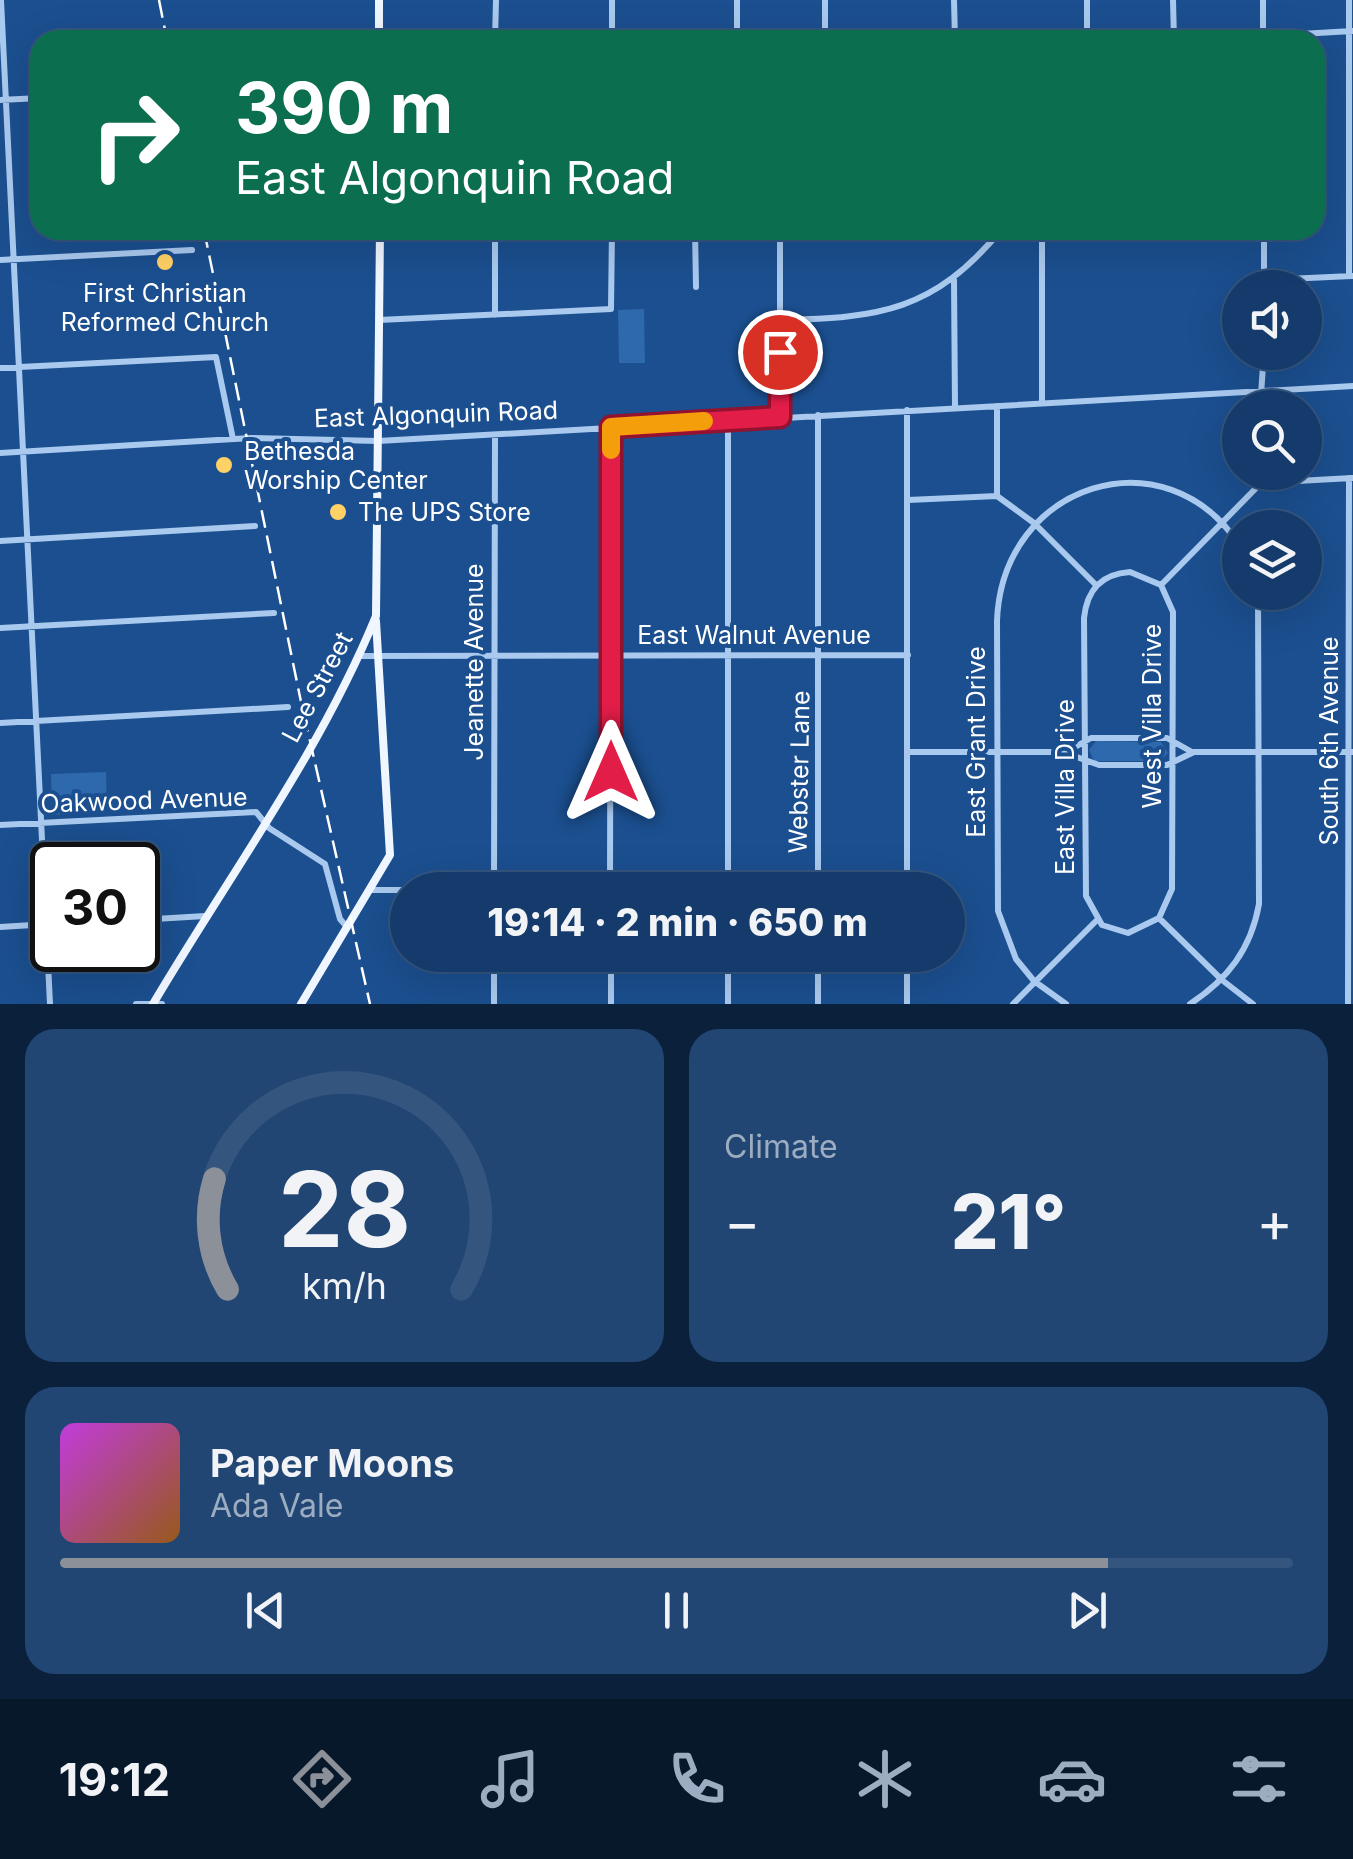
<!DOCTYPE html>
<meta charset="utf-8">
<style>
body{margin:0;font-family:Inter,sans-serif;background:#214673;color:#f1f3f6;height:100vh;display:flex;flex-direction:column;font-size:38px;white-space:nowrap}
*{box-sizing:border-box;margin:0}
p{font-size:32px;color:#9dadc1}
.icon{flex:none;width:55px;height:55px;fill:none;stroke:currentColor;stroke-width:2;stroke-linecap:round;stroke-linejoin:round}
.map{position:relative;height:1004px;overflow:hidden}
.details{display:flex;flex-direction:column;gap:25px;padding:25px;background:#0b203b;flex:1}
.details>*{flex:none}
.guide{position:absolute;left:30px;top:30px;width:1295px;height:210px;border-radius:30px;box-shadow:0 10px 40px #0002,0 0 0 2px #33557e;background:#0b6e4f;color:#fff;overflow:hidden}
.tools{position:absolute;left:1222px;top:270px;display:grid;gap:20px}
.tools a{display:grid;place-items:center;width:100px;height:100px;border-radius:50%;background:#143b6b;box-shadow:0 10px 40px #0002,0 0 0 2px #33557e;font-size:50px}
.speed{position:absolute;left:30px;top:842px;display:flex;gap:20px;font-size:50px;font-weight:700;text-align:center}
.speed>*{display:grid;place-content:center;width:130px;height:130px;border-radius:50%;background:#143b6b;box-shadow:0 10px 40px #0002,0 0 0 2px #33557e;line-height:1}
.speed .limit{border:5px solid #111;border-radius:15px;background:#fff;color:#111}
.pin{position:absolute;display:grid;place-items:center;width:85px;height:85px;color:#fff;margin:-42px;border:5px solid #fff;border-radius:50%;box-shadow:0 2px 10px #0007}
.me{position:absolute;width:110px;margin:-55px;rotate:0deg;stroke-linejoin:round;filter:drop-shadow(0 0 8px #0008)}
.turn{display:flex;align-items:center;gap:35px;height:210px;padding:0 40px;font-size:45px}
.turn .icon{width:130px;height:130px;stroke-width:2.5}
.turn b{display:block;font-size:70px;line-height:85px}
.big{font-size:75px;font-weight:800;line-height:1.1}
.details .tile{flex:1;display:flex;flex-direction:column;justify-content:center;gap:15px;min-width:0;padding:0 35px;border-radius:30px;background:#214673}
.details .dial{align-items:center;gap:0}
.dial svg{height:260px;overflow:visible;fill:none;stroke:#33557e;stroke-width:7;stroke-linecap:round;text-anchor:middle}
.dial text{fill:#f1f3f6;stroke:none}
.song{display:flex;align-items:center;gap:30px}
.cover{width:120px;height:120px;border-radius:15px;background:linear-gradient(135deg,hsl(290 70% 55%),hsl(30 70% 35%))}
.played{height:10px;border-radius:5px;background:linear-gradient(90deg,#8c9099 85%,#33557e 85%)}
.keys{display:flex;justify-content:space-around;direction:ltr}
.heat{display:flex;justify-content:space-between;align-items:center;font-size:55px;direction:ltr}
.details .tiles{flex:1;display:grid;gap:25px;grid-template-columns:1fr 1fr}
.tile:last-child{grid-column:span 2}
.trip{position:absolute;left:390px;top:872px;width:575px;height:100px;border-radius:50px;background:#143b6b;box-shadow:0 10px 40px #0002,0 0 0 2px #33557e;font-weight:800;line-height:100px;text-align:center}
.dock{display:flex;height:160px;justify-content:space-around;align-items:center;background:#08182b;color:#9dadc1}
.dock .icon{width:70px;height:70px}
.dock .current{color:#8c9099}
.dock b{font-size:45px;color:#f1f3f6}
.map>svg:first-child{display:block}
</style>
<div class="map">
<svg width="1353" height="1004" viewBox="0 0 1353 1004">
<rect width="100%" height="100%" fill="#1b4f8f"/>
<!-- green -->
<path fill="#2e69ad" d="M644,309L645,363H619L618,310Z
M1096,741L1161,742L1168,753L1160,761H1094L1089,750Z
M106,772L107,811L52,815L51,774Z"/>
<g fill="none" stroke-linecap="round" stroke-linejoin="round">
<!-- minor -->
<path stroke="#a9c9ee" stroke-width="6" d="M1,0L50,1004
M612,0V40
M737,0V40
M954,0L955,40
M1173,0L1174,40
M1263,0V39
M1349,0V276
M495,40L496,0
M825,40V0
M1087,40V0
M1198,40L1352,31
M0,100L40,98
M695,230L696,287
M780,230V417
M1042,230V403
M1264,230V288
M780,234L849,230
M0,260L192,250
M954,280L955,407
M1264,280L1352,276
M495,315V230
M379,320L611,309L612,230
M780,320C880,318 934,311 1001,230
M0,368L216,357L233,439
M997,406V496
M1260,408L1264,352
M907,410V890
M818,415V890
M728,419V890
M0,453L251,438L378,441L1353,386
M1261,483L1352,478
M997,496L1034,523L1096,585
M908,500L997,496
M0,541L255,526
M1130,572L1161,585L1173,612L1172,889L1159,918L1128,933L1102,925L1086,896L1084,618C1087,590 1101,574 1130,572Z
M1161,585L1261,483L1260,472
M0,628L274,613
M360,656L908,655
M0,723L288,707
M1068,751L1091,738H1167L1192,752
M907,752H1063L1099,765H1167L1194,752H1352
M0,825L256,812L269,828L325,864L340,919L347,927
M371,890H415
M494,890L495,435
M610,890L611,427
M1159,918L1222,980L1253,1004
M138,920L205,916
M0,927L49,924
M611,955V1004
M728,955V1004
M136,1004H162
M494,1004V955
M818,1004V955
M907,1004V955
M1013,1004L1097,920
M1066,1004L1034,981L1016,959L998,911L997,621C1002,483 1166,431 1240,546
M1190,1004C1228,979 1251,949 1259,904L1258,592
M1348,1004L1349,478"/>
<!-- major -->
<path stroke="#f0f6ff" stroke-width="8" d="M379,0V40
M153,1004C228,877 320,753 376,616L380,230
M301,1004L390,855L376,621"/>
<!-- rail -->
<path stroke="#fff" stroke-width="2.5" stroke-dasharray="18 8" stroke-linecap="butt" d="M159,0L167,40
M204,230L300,697L370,1004"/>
</g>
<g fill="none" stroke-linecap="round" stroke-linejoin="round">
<defs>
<path id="route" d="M611,772V427L780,417V352"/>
</defs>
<!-- route casing -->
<use href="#route" stroke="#92132f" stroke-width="25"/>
<!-- route -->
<use href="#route" stroke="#e11d48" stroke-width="18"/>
<!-- slow -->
<path stroke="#f59e0b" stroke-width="18" d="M611,450V427L704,421"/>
</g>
<!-- markers -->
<g fill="#ffd166" stroke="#1b4f8f" stroke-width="4">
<circle cx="165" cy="262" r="10"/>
<circle cx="224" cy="465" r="10"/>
<circle cx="338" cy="512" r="10"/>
</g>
<g text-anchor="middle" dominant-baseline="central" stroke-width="8" stroke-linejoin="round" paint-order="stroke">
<!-- poi labels -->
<g font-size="25" fill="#fff" stroke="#1b4f8f" text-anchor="start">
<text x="165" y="293" text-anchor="middle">First Christian<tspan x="165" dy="29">Reformed Church</tspan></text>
<text x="244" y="451">Bethesda<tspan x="244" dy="29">Worship Center</tspan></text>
<text x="358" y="512">The UPS Store</text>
</g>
<!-- street labels -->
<g font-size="25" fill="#fff" stroke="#1b4f8f">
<text transform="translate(436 414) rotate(-2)">East Algonquin Road</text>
<text x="754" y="635">East Walnut Avenue</text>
<text transform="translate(474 662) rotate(-90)">Jeanette Avenue</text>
<text transform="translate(317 687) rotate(-62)">Lee Street</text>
<text transform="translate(1152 716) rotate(-90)">West Villa Drive</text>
<text transform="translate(1329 741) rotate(-90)">South 6th Avenue</text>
<text transform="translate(976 742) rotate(-90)">East Grant Drive</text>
<text transform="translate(799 772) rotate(-89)">Webster Lane</text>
<text transform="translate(1065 787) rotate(-90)">East Villa Drive</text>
<text transform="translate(144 800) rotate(-2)">Oakwood Avenue</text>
</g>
</g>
</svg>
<div class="tools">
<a><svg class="icon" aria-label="sound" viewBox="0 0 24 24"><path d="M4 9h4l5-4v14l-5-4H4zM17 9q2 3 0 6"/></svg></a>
<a><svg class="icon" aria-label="search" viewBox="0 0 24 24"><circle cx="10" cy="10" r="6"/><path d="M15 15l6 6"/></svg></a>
<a><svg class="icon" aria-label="layers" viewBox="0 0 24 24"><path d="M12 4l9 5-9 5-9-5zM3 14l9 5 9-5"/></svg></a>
</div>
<div class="speed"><div class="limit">30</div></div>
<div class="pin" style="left:780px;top:352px;background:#d93025"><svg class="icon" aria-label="arrive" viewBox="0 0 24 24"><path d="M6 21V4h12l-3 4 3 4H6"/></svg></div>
<svg class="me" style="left:611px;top:772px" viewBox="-20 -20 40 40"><path d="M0-17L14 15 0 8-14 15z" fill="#e11d48" stroke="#fff" stroke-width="4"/></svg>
<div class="trip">19:14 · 2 min · 650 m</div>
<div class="guide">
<div class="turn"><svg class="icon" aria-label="right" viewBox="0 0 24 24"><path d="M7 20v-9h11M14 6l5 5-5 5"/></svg><div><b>390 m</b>East Algonquin Road</div></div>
</div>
</div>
<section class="details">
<div class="tiles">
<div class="tile dial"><svg viewBox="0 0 100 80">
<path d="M14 69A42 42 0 1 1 86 69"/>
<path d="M14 69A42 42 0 0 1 10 35" stroke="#8c9099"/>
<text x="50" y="56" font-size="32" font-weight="700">28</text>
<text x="50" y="72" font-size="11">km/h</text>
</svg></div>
<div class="tile"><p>Climate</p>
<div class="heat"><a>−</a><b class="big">21°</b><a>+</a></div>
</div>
<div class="tile">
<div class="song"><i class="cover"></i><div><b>Paper Moons</b><p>Ada Vale</p></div></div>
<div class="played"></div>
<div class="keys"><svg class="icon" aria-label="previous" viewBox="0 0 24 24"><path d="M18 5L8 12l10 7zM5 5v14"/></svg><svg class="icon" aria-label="pause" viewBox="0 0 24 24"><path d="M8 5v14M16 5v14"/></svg><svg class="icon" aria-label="next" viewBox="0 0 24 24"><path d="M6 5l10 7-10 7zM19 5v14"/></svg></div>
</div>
</div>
</section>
<nav class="dock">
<b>19:12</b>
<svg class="icon current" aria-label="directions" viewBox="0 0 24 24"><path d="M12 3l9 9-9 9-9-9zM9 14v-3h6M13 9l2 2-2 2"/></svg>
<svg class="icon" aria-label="music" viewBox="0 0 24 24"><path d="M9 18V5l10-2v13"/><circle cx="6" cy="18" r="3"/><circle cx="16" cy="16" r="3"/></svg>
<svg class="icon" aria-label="phone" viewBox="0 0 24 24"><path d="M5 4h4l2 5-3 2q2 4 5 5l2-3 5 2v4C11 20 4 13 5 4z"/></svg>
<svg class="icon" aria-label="climate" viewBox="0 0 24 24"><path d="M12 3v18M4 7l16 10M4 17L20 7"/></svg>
<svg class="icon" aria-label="car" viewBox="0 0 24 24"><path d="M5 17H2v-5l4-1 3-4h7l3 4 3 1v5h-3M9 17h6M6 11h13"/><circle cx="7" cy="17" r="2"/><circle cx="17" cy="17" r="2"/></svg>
<svg class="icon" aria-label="filters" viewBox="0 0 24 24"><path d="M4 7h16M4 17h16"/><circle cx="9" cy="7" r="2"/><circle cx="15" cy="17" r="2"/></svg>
</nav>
